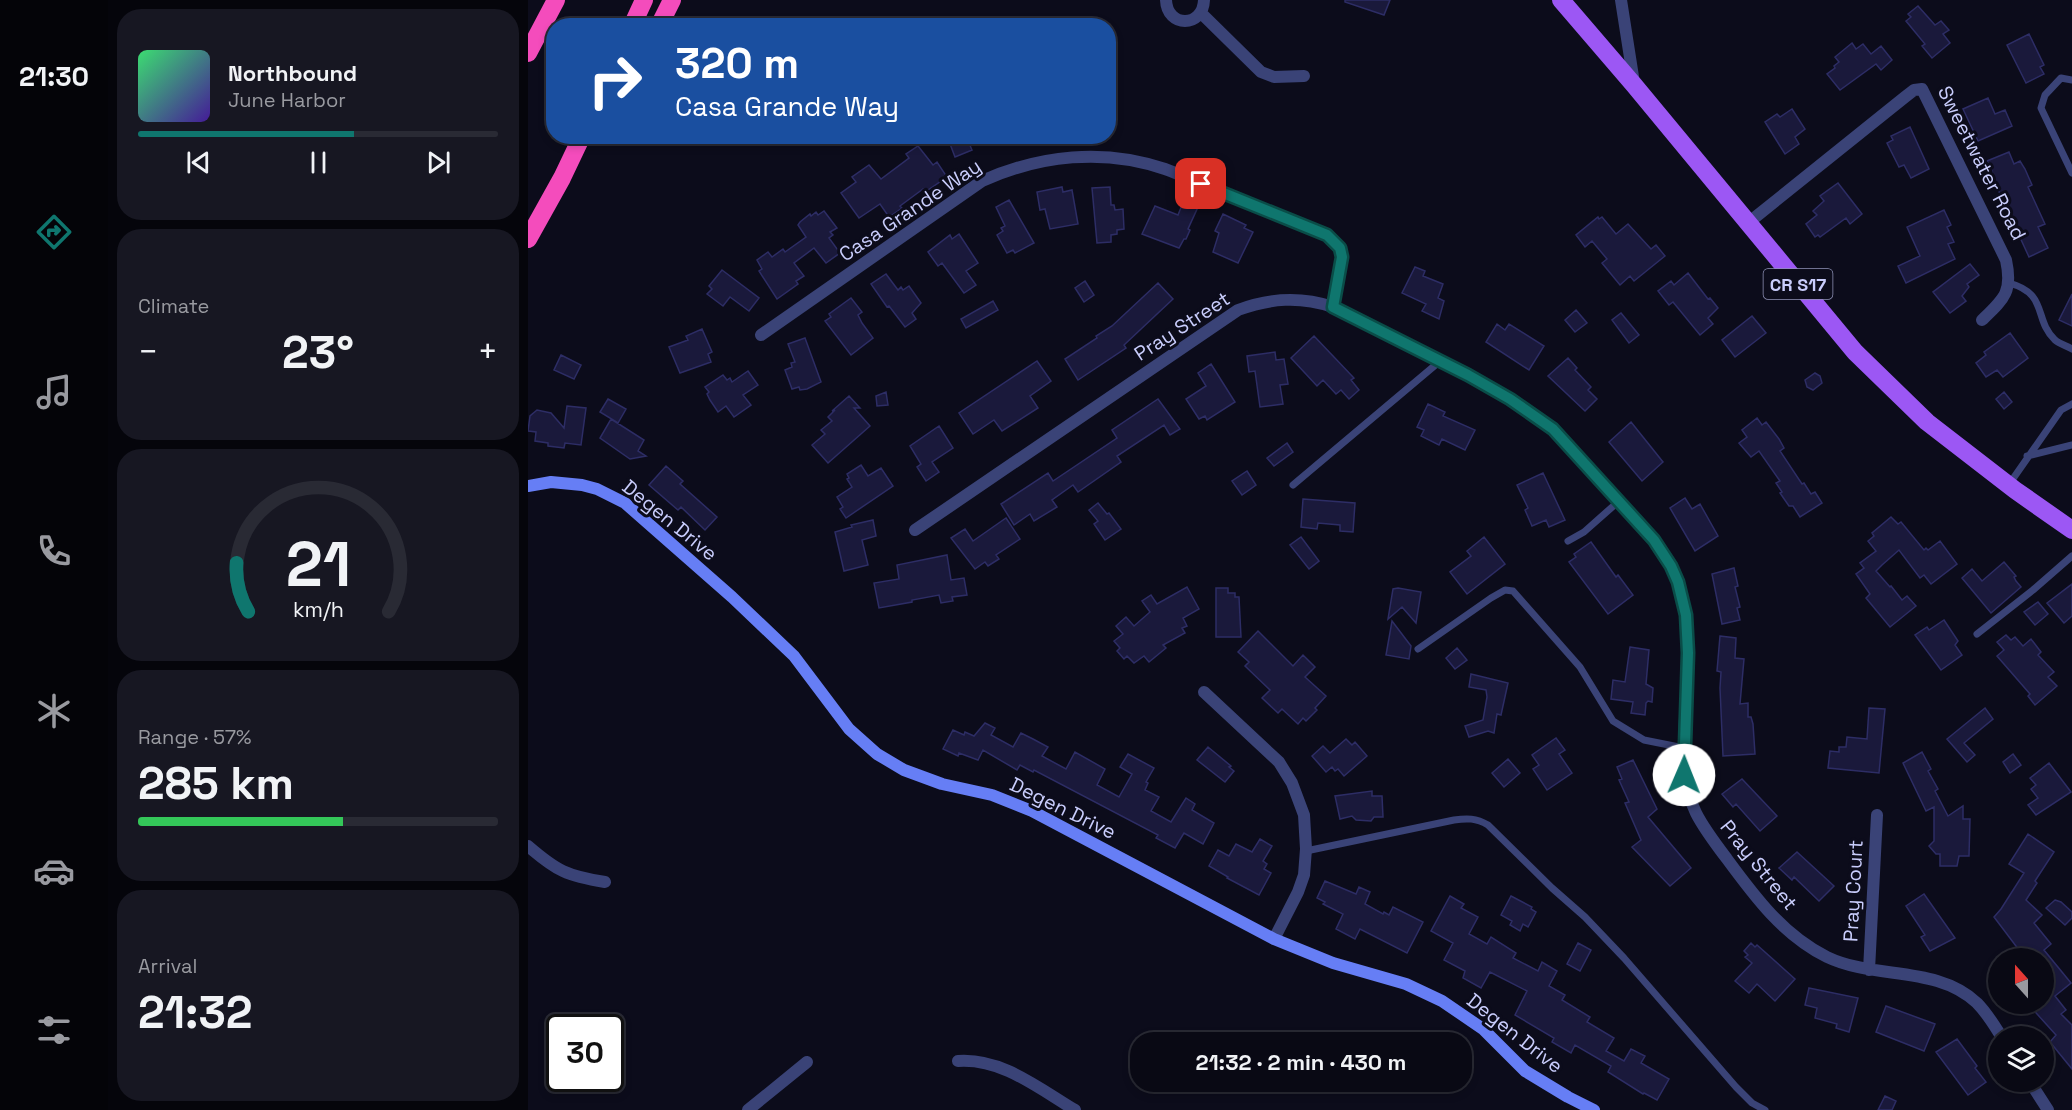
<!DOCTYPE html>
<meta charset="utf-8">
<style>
body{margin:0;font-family:"Space Grotesk",sans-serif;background:#171722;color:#f1f3f6;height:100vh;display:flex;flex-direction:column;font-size:22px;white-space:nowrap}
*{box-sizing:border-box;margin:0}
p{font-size:20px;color:#999aa0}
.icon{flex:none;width:33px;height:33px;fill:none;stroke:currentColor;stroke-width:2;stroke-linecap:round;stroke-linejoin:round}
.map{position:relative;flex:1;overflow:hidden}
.sheet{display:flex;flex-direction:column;gap:9px;padding:9px;background:#05050b;width:420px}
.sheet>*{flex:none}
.hud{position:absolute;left:18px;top:18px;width:570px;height:126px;border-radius:24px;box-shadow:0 3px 9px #0003,0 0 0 2px #292a34;background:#1a4fa0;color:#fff;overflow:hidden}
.needle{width:39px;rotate:339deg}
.fabs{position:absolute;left:1460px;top:948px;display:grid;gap:12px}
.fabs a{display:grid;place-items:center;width:66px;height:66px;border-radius:50%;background:#090914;box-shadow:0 3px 9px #0003,0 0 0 2px #292a34;font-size:30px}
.speed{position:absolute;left:18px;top:1014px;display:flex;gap:12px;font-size:30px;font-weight:700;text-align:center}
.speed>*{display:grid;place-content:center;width:78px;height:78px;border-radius:50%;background:#090914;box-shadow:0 3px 9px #0003,0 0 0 2px #292a34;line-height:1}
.speed .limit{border:3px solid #111;border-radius:9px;background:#fff;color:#111}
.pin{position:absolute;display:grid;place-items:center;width:51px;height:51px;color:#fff;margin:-26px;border-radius:12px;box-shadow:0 3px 9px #0006}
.me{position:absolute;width:66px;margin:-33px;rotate:1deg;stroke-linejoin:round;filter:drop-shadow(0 0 4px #0008)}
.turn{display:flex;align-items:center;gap:21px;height:126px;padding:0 30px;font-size:27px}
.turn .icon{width:78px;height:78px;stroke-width:2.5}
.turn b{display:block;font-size:42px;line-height:51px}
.big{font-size:45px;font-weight:700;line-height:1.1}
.sheet .tile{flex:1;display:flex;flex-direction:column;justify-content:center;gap:9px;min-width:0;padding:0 21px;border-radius:24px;background:#171722}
.sheet .dial{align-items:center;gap:0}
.dial svg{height:156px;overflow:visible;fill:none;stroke:#292a34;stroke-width:7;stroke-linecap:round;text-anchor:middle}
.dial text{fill:#f1f3f6;stroke:none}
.song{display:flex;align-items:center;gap:18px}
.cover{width:72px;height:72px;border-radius:9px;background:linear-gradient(135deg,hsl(140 70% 55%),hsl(260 70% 35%))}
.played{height:6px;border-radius:3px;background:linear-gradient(90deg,#0f766e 60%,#292a34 60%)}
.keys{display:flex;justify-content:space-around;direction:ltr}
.heat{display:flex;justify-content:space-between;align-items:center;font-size:33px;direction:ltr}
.charge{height:9px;border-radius:4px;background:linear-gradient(90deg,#34c759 57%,#292a34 0)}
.trip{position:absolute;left:602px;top:1032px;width:342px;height:60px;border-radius:24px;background:#090914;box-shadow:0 3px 9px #0003,0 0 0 2px #292a34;font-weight:700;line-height:60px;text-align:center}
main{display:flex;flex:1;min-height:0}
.menu{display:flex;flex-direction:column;width:108px;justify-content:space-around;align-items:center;background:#040408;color:#999aa0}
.menu .icon{width:42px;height:42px}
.menu .current{color:#0f766e}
.menu b{font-size:27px;color:#f1f3f6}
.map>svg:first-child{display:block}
</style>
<main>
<nav class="menu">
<b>21:30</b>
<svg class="icon current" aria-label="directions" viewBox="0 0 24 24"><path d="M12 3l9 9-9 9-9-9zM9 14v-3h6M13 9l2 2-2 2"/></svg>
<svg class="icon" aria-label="music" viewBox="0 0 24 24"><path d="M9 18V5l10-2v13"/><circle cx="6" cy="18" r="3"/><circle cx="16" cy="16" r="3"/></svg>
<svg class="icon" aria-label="phone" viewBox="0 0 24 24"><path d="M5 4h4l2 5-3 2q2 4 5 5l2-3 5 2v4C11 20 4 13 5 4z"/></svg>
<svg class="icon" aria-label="climate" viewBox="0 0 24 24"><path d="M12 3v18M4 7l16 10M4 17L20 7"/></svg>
<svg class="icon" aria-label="car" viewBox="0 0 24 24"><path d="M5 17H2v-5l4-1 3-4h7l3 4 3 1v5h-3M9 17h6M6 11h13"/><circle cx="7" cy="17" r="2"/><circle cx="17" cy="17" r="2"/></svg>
<svg class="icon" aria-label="filters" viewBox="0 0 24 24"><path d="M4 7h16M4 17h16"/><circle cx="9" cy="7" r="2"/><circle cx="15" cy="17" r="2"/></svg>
</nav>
<section class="sheet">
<div class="tile">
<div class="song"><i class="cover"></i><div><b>Northbound</b><p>June Harbor</p></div></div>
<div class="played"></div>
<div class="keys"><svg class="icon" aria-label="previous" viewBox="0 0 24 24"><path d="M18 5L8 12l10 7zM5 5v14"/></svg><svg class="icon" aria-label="pause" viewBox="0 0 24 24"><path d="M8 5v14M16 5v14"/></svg><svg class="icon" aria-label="next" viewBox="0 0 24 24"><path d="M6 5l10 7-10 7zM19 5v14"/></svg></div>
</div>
<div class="tile"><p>Climate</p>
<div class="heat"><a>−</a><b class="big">23°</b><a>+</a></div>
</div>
<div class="tile dial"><svg viewBox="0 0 100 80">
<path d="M14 69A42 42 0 1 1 86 69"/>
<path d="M14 69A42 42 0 0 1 8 44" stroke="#0f766e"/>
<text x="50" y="56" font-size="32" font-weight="700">21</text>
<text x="50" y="72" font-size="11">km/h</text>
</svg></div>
<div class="tile"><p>Range · 57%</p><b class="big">285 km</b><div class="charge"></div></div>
<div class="tile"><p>Arrival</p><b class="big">21:32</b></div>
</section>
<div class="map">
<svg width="1544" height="1110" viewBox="0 0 1544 1110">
<rect width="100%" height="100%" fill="#0c0c1b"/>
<!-- building -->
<path fill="#1a193b" stroke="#2d2d65" stroke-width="1.5" d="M817,0H862L856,15L817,2Z
M1390,6L1407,25L1413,21L1421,30L1415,34L1422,43L1404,58L1394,46L1397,44L1378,21L1383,17L1380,14Z
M1501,34L1516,65L1512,67L1516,74L1498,83L1479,45Z
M1324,43L1328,49L1335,44L1343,54L1353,46L1364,60L1353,70L1348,64L1312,90L1299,74L1307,68L1306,66L1311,62L1307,57Z
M1460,98L1467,114L1477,110L1484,126L1450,141L1435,109Z
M1264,109L1277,129L1267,137L1271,144L1257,154L1237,122L1249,114L1252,117Z
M1382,127L1401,169L1383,178L1376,165L1371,167L1359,143L1365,140L1363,136Z
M419,136H438L444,150L427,157Z
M390,146L405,165L409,162L419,177L397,192L395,189L372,206L374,208L361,217L352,204L331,218L313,193L328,182L324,177L341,165L353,179L381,158L378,154Z
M1481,152L1486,164L1492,161L1497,169L1504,185L1500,187L1517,224L1510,227L1520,248L1501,257L1462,172L1464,171L1459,161Z
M1310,183L1334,214L1322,224L1318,218L1292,237L1290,235L1287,237L1278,224L1289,215L1285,211L1296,201L1292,196Z
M534,187L535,192L544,190L550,224L522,229L517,209L512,210L509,192Z
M582,187L583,205H586L587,210L595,209L596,229L589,230V234L583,235V242L569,243L564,188Z
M481,200L506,243L487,253L485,250L479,253L469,235L475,231L473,228L477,226L468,207Z
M656,200L670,207L660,229L662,230L658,239H656L651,248L614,234L627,206L650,215Z
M1416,210L1423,225L1419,227L1426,242L1420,244L1427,259L1378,283L1370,266L1392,256L1379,227Z
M296,211L309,228L302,232L305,235L301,238L312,253L298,263L286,248L266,263L276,276L268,281L270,284L249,299L231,271L234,269L229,260L240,252L244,257L255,249L257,252L278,237L270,225L272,222L282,214L283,216L288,212L290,215Z
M695,214L718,225L716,228L725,232L710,263L685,252L691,233L687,231Z
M1070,217L1071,219L1074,217L1088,234L1100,224L1123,249L1128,245L1137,256L1106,281L1102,276L1092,285L1074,263L1079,259L1064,241L1057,247L1048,235Z
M431,234L450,263L438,271L448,285L436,293L414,263L410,266L400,252L422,235L424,239Z
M1442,264L1451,275L1439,284L1441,287L1434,296L1438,301L1422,313L1405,292Z
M887,267L897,271L895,276L915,284L910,298L916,301L911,319L894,311L898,304L874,293Z
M194,270L231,298L221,311L202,297L195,306L179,294L184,289L181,286Z
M1160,273L1180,299L1182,298L1190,308L1180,318L1185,324L1172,335L1145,302L1141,305L1130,291L1143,281L1146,285Z
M358,274L370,290L373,287L375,290L381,286L393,303L384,313L388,319L377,327L361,306L359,307L343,284Z
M557,281L566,295L556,302L547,288Z
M630,283L645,299L596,345L598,348L550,380L537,359L569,338L568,336L584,326Z
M1544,294V326L1531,320Z
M323,298L334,312L330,315L334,323L345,338L323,355L297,321L303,317L301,314Z
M465,301L470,310L438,328L433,319Z
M1048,310L1059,323L1047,332L1037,320Z
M1093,313L1111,335L1101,343L1084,320Z
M1224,316L1238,333L1207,357L1194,340Z
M969,324L977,330L981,324L1016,346L1001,370L958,342Z
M174,329L184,352L180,354L183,362L152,373L141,347L160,340L158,336Z
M1482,333L1500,358L1475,377L1469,370L1458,377L1448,363L1458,355L1456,352Z
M786,336L826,378L823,380L831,390L821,399L813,390L808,394L795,380L789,386L763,358Z
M277,338L293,382L279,389L272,390L271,387L264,389L257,370L264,367L263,363L267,362L260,344Z
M747,352L748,360L756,359L760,384L752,385L755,404L732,407L727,371L721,372L719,356Z
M33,355L53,365L46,379L26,370Z
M1040,358L1049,368L1047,370L1063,387L1060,390L1069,399L1057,411L1020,376Z
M509,361L523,381L502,396L510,408L474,431L466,420L445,434L431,413Z
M683,364L707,402L679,420L677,416L671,419L658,399L678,386L670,373Z
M220,371L230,385L215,395L223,405L206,417L198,406L190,412L182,400L179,394L181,392L177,387L195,375L199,380L202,378L204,382Z
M1287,373L1292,376L1294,383L1285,390L1279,387L1277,380Z
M358,392L360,405L349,406L348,396Z
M1476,392L1484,402L1476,409L1468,399Z
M321,396L332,408H326L342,426L300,463L284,445L297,434L293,430L304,421L300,417L307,410L304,411Z
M80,399L98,409L90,423L72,412Z
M630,399L652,429L642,435L636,425L589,456L593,462L550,492L545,485L524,500L529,507L506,521L502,514L486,525L473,504L520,473L525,481L589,438L584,430Z
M900,404L917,412L915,416L947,430L937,450L914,439L911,445L893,436L896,430L889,427Z
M39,406L58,408L53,445L37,443L36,448L20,446V443L7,441L8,432L0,431L2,416L9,410L23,413L36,428Z
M1229,418L1234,425L1238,422L1251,439L1256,448L1252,451L1274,484L1276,483L1283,494L1287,492L1294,503L1272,517L1265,506H1261L1252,493L1254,492L1248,483L1252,481L1231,451L1223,457L1211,443L1219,437L1214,430Z
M83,419L116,440L110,451L118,456L102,459L72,438Z
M1103,422L1135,462L1114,481L1081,442Z
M411,426L425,448L404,462L411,472L398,481L389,467L393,464L382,446Z
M759,443L765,452L746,466L739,458Z
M333,465L340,476L353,468L365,486L318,518L312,509L315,507L309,497L324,487L319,479L321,478L319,474Z
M138,466L155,481L152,484L189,517L177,530L153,507L150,510L121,485Z
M719,471L728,485L714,495L704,481Z
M1015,473L1037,520L1021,527L1018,520L1004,526L997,510L1000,508L989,485Z
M1157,498L1164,509L1172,504L1190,536L1167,551L1142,508Z
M775,499L827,503L825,532L812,531V525L790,523L789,529L773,527Z
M570,503L579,514L581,513L593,529L577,540L566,524L570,521L561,510Z
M1363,517L1370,524L1373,522L1396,550L1398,548L1400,550L1412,541L1429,564L1403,584L1396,575L1392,578L1371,550L1354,565L1348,571L1362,587L1363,586L1374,600L1379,596L1388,606L1362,627L1338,598L1342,594L1328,574L1336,568L1332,563L1348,551L1340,541L1346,536L1344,533Z
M478,518L492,539L468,555L471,559L460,566L457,562L447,569L423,538L437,529L445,541Z
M345,520L348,536L334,540L340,565L316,571L307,532L324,527L323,525Z
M773,537L791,561L781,569L762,545Z
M956,537L977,564L939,594L922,572L943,556L939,551Z
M1063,542L1088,577L1090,575L1105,595L1080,614L1041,562L1048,557L1046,554Z
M419,555L423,580L436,578L439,595L424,597L425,601L413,603L411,595L384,600V602L351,608L346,583L371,579L369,565Z
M1476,562L1488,576L1486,577L1488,581L1493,587L1463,613L1434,578L1444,569L1454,581Z
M1206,568L1210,586L1207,587L1212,607L1209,608L1212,620L1194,624L1184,574Z
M1544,584V616L1536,623L1519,603Z
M659,587L671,609L655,618L659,626L654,628L657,633L635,645L638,648L621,662L616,656L606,663L599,656L596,659L589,651L592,648L586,641L595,634L588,626L598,617L606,626L622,612L614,601L623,595L629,604Z
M688,588H700V593H707V597H711L713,637H688Z
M870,588L893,592L888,623L874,607L860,619L865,589Z
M1510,602L1520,614L1507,625L1496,612Z
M1416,620L1430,641L1427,645L1434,655L1413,670L1387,635L1399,627L1401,630Z
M864,621L883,646L881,659L858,655Z
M730,631L765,666L775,655L787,667L777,677L798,696L787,708L789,710L778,721L775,718L770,724L754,709L750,713L734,698L742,690L717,666L721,662L710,652Z
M1478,635L1483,640L1487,637L1495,646L1503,639L1513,652L1510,655L1526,672L1520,677L1529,686L1507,705L1500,696L1502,694L1469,656L1476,650L1469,642Z
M1192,636L1208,638L1207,658L1216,659L1212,704L1220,703V717H1223L1225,724L1227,754L1195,756L1192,688L1193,672L1189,671Z
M1102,647L1121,650L1118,684L1125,688L1124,702L1120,701L1118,703L1117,715L1103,713L1105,702L1083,699L1085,680L1097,682Z
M929,648L939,660L927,669L918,658Z
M943,674L980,683L973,715L969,714L966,733L960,731L941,737L937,726L955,720L959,697L958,690L941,687Z
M1341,708L1357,709L1351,773L1300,768L1302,751L1311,752V747H1318L1319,737L1339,739Z
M1457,708L1465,719L1436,743L1447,755L1439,762L1419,739Z
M457,723L467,728L463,735L485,747L493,733L505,739L520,747L514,756L538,769L547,752L577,769L569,785L591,797L604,774L592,767L600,754L626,768L618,782L620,783L617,790L631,797L623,811L643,822L658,798L667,804L664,810L686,823L675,844L656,833L647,848L628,838L630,835L506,770L505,772L492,765L489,770L455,750L450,760L431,753L430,756L415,749L425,730L436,735L437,732L446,736Z
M1028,738L1037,750L1031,754L1044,773L1019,790L1005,769L1011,765L1004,755Z
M818,739L824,745L827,742L839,756L816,776L810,769L807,771L804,767L798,772L784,756L795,746L802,753Z
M680,747L703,766L701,767L706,771L697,782L669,760Z
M1394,752L1403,769L1400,771L1410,789L1407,791L1420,816L1435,806V819H1442L1441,856H1431L1429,866H1412V854H1408L1401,846L1406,841V807L1398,811L1375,763Z
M1485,754L1493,765L1482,773L1475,762Z
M980,759L992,773L976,787L964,773Z
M1105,760L1129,809L1120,817L1163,868L1142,886L1104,847L1113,840L1097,803L1101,802L1091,780L1094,779L1089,767Z
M1521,763L1543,792L1508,815L1500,805L1510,798L1503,789L1508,785L1502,778Z
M1214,779L1249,816L1232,831L1208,804L1205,807L1194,794Z
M844,791V796H854L855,817H846L843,821L828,820L824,816L812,819L807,796Z
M1500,834L1526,852L1507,881L1509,883L1498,900L1514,915L1506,923L1523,944L1516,950L1543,983L1527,996L1538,1010L1533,1014L1544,1025V1069L1522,1042L1528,1035L1500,1004H1515V958H1497L1466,917L1473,909L1496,873L1481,864Z
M732,839L744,846L735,861L739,864L736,869L743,873L731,895L699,878L700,877L681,866L690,850L701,856L708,844L724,852Z
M1269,852L1306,886L1291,901L1266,877L1264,880L1251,868Z
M797,881L828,894L831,887L842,892L837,904L855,914L856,912L861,915L865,907L895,922L879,953L832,929L827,939L808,929L815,914L795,904L797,902L789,898Z
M1396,894L1427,938L1402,951L1393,937L1397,935L1378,906Z
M922,896L936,904L933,908L950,917L941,934L959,944L963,937L988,953L985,958L1010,971L1014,962L1029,971L1021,986L1037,995L1034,1000L1062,1017L1059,1022L1086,1038L1078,1051L1096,1061L1103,1049L1117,1056L1113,1063L1141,1079L1129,1100L1116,1093L1115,1094L1080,1072L1083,1066L1047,1045L1043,1053L1024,1042L1026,1038L987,1015L999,991L962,972L953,988L935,978L937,971L916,960L925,943L903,931Z
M983,896L1004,907L1003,909L1008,912L1000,927L995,924L992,931L982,925L984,921L973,915Z
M1527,900L1533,902L1544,912V918L1537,925L1518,908Z
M1050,943L1063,950L1052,971L1039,964Z
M1223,943L1227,947L1229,945L1267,979L1247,1001L1229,984L1221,993L1207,981L1224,963L1217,957L1220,955L1216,951Z
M1281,988L1330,998L1321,1032L1308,1028L1309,1024L1287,1018L1289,1008L1277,1005Z
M1358,1006L1407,1024L1396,1051L1348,1032Z
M1429,1039L1449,1066L1447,1068L1458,1082L1440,1095L1408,1052Z
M1357,1096L1368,1101L1364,1110H1350Z"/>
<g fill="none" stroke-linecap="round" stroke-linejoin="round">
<!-- lane -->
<path stroke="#3a4377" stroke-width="7" d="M1544,80L1533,78L1517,95L1513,108L1544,173
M1481,283C1521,294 1505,319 1527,340C1532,344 1539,346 1544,349
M1499,456L1544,445
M1482,483L1533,410L1544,404
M765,485L911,362
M1040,541L1056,532L1091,501
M1449,634L1505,590L1544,556
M890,649L963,598L977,590L985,591L1052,667L1085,721L1116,740L1156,748
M778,851L926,820C939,818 948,818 960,825L1024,888L1057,917L1096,958L1208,1087L1224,1103L1237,1110"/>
<!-- street -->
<path stroke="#3a4377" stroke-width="12" d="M638,0C639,28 675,28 676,0
M1093,0L1106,83
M673,13L733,72L746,77L776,76
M1220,223L1377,97L1386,90L1394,89L1478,260C1485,292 1476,299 1454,320
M233,335L454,181C512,155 576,148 637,169C656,176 674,184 692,192C728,206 763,220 799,235L812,248L814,257L805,307
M387,530L710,310C742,298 772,296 805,307L940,375L982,399L1025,429L1126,540L1143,566L1150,582L1158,615L1160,653L1155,761C1157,804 1174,826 1199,859C1227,897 1255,935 1299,957C1347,980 1409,965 1449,1003C1459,1013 1466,1025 1473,1036
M676,692L751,762L764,783L776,815L778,849L776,875L770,892L746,939
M0,846C29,871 39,876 77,882
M1341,970L1349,815
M430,1061C474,1058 510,1088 547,1110
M1502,1082L1520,1110
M220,1110L279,1062"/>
<!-- secondary -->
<path stroke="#667ef5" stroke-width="12" d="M0,486L23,482L54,485L69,489L97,503L204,597L266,656L321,729L349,754L376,770L414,784L464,795L504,811L746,939L805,963L878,984L914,1001L955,1029L997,1071L1040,1097L1066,1110"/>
<!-- primary -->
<path stroke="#9c57f4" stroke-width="18" d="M1033,0L1106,85L1327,352L1399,422L1487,490L1544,530"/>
<!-- highway -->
<path stroke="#f44cbc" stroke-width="18" d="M104,26L116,0
M131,26L144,0
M0,53L28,0
M0,239L34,178L54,136"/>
</g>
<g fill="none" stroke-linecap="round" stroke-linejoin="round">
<defs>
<path id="route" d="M673,184L799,235L812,248L814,257L805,307L940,375L982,399L1025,429L1126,540L1143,566L1150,582L1158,615L1160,653L1156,775"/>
</defs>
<!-- route casing -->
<use href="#route" stroke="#0a4d48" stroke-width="15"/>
<!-- route -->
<use href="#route" stroke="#0f766e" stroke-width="10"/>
</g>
<g text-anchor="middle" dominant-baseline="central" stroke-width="6" stroke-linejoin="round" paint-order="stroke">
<!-- shield labels -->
<rect fill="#0c0c1b" stroke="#9093b8" stroke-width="1.5" x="1235.5" y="269" width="69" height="30" rx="4.5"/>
<g font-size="18" font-weight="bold" fill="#c9cdfc">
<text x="1270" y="284">CR S17</text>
</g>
<!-- street labels -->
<g font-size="20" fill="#c9cdfc" stroke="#0c0c1b">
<text transform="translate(1454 163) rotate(63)">Sweetwater Road</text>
<text transform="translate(382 210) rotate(-34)">Casa Grande Way</text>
<text transform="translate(654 326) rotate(-33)">Pray Street</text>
<text transform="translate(142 520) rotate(39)">Degen Drive</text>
<text transform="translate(535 808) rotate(26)">Degen Drive</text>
<text transform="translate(1231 865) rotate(51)">Pray Street</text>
<text transform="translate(1325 891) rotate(-87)">Pray Court</text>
<text transform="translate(987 1033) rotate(38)">Degen Drive</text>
</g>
</g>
</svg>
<div class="fabs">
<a><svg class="needle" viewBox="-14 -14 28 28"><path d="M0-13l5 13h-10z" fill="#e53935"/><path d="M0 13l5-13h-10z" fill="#999aa0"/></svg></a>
<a><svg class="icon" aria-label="layers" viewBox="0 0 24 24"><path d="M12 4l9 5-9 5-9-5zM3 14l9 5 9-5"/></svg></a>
</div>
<div class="speed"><div class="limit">30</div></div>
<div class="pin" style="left:673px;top:184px;background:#d93025"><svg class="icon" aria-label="arrive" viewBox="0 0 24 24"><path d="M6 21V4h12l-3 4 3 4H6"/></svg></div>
<svg class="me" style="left:1156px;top:775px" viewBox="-20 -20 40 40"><circle r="19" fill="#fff"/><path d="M0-13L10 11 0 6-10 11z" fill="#0f766e"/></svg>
<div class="trip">21:32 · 2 min · 430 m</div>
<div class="hud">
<div class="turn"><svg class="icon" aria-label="right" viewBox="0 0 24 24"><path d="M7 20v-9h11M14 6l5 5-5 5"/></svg><div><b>320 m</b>Casa Grande Way</div></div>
</div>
</div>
</main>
